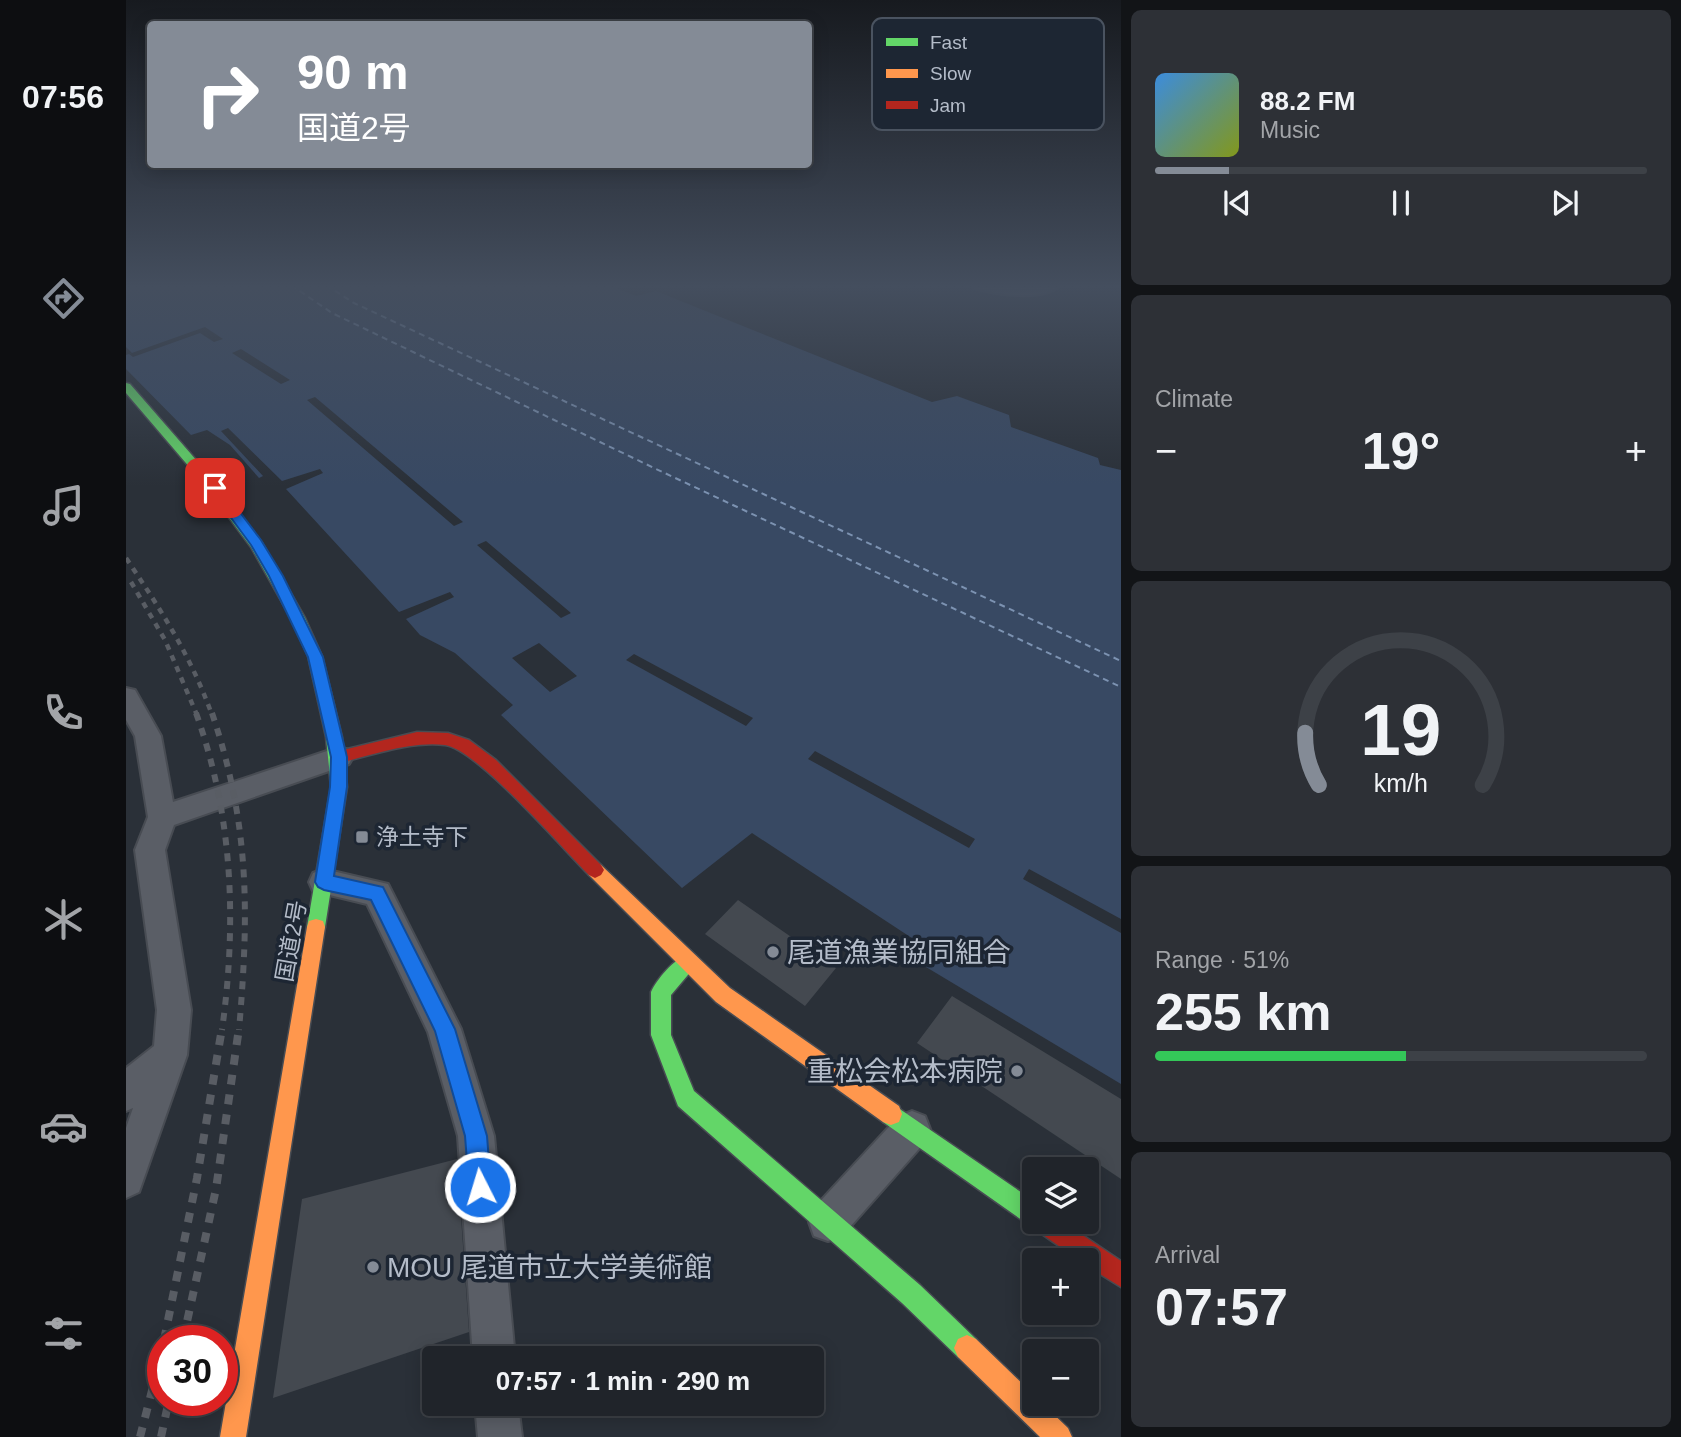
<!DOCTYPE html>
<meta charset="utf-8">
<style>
body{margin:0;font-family:Arial,"Noto Sans JP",sans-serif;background:#2d3036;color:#f1f3f6;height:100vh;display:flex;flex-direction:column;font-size:26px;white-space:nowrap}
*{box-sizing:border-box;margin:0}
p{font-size:23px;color:#a2a4a8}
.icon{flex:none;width:38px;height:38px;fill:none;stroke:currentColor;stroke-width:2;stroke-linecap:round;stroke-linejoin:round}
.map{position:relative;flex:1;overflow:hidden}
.side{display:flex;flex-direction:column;gap:10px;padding:10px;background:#121417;width:560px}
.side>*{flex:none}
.banner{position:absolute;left:21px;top:21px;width:665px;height:147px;border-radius:7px;box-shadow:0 4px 18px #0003,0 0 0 2px #3d4147;background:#848b96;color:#fff;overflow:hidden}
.tools{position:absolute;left:896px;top:1157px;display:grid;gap:14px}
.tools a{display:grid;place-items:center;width:77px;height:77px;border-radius:7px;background:#20242a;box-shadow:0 4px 18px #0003,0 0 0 2px #3d4147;font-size:35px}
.speed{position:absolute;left:21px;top:1325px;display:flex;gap:14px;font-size:35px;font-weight:700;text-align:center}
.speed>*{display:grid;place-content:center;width:91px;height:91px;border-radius:50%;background:#20242a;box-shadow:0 4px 18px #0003,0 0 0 2px #3d4147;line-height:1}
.speed .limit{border:10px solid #d22;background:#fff;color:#111}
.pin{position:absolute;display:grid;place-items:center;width:60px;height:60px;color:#fff;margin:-30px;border-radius:14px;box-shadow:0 4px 10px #0006}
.me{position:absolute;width:77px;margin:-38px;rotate:355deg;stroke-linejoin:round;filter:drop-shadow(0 0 5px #0008)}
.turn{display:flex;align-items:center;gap:24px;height:147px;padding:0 35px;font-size:32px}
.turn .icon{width:91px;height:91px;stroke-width:2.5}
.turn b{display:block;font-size:49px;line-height:60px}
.big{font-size:52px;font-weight:700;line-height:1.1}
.side .widget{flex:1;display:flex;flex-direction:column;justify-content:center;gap:10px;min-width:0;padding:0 24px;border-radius:10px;background:#2d3036}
.side .dial{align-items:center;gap:0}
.dial svg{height:182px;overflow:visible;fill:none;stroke:#3d4147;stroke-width:7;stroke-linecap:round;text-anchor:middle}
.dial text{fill:#f1f3f6;stroke:none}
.song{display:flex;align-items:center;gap:21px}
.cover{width:84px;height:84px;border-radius:10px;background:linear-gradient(135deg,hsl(210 70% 55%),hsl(70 70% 35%))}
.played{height:7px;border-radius:4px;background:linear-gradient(90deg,#848b96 15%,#3d4147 15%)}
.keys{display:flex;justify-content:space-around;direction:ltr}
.heat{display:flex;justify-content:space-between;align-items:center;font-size:38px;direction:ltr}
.charge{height:10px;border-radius:5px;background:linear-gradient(90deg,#34c759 51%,#3d4147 0)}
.trip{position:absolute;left:296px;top:1346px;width:402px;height:70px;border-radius:7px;background:#20242a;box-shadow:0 4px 18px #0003,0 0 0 2px #3d4147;font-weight:700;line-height:70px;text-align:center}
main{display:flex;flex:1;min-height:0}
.dock{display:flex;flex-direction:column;width:126px;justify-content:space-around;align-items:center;background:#0d0e11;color:#a2a4a8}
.dock .icon{width:49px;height:49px}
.dock .active{color:#848b96}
.dock b{font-size:32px;color:#f1f3f6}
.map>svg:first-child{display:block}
</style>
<main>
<nav class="dock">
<b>07:56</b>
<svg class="icon active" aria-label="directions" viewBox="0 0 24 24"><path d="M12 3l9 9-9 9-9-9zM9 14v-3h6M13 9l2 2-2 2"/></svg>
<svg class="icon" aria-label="music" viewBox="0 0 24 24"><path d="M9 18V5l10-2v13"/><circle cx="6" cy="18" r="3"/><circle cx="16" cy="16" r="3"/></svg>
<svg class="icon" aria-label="phone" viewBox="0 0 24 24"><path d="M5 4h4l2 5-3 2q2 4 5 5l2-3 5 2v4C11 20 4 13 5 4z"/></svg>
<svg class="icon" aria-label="climate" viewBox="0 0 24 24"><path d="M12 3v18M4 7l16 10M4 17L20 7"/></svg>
<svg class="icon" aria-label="car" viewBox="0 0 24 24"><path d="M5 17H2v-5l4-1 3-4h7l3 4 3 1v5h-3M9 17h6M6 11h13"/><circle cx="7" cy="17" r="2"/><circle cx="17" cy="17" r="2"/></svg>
<svg class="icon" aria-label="filters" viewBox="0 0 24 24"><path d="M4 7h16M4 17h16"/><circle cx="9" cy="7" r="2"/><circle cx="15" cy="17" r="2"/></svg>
</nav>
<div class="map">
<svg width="995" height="1437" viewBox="0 0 995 1437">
<rect width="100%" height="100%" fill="#2a3038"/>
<!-- water -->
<path fill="#384963" d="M0,285H483L510,296L530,291L806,402L831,396L883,415L885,427L972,458L974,465L995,470V1084L795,964L801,948L626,833L556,888L375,715L387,705L329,653L294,635L280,619L328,597L324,592L273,612L160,489L197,473L194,469L156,481L102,428L95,431L137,476L133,478L104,445L81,430L65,435L0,369V355L6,353L0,347Z"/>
<!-- pier -->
<path fill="#2a3038" d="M79,327L97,339L88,342L74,333L7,357L3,354Z
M115,349L164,380L155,384L106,353Z
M189,397L337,522L328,526L181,400Z
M360,541L445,613L435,618L351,545Z
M413,643L451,676L424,692L386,658Z
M508,654L627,718L620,726L500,660Z
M689,751L849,839L843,848L682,759Z
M903,869L995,919V933L897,879Z"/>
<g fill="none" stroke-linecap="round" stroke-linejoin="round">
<!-- ferry -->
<path stroke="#7c92b1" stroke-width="2" stroke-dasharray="6 4.5" stroke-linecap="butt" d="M165,285L206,313L528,468L995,687
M200,285L228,303L995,661"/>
</g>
<!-- building -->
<path fill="#444950" d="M612,900L710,968L679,1006L579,934Z
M826,996L995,1099V1179L791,1043Z
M331,1159L343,1332L147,1398L176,1199Z"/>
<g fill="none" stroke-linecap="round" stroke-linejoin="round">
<defs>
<path id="street" d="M845,285H935C917,302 869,294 848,288Z
M0,688L9,690L35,736L47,802L213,747L223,750L227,757L223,764L48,825L39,850L65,1010L61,1055L13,1192L0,1198V1128L7,1108L0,1111V1068L28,1046L31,1010L9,850L22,817L9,736L0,720Z
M198,869L262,884L335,1029L368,1136L389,1358H347L332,1136L302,1032L241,904L187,891L183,882L187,873Z
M786,1111L799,1116L804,1129L799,1142L716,1236L702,1241L688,1236L683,1222L688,1208L773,1116Z
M349,1404H392L396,1437H352Z"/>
<path id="fast" d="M0,383L4,384L85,477L136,543L179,618L196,656L216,737L221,787L199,927L197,933L190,935L183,933L181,927L205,787L200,737L182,656L165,618L125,547L77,483L0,393Z
M562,954L569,957L572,963L545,995V1035L568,1091L794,1285L850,1339L854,1348L850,1357L841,1361L832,1357L776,1303L552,1106L525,1035V992C531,979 548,959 562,954Z
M765,1103L908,1201V1222L916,1223L908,1227L900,1223L757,1122L754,1114L757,1106Z"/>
<path id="slow" d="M469,862L475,865L604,988L773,1106L776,1114L773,1122L765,1125L757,1122L590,1002L463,875L460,870L463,865Z
M190,919L197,921L199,927L120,1437H94L181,927L183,921Z
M841,1335L850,1339L908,1395V1404H917L942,1428L946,1437H914L832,1357L828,1348L832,1339Z"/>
<path id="jam" d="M291,732L322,733L343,740L370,760L475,865L478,870L475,875L469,878L463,875C437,849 351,749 319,745C284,741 247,755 213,763L207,761L205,757L207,753L213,751Z
M908,1218V1222H937L995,1261V1287L961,1266V1260H953L910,1230L906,1222Z"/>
</defs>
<!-- street casing -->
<use href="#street" stroke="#484c53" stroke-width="4"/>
<!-- fast casing -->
<use href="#fast" stroke="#484c53" stroke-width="3"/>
<!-- slow casing -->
<use href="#slow" stroke="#484c53" stroke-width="3"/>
<!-- jam casing -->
<use href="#jam" stroke="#484c53" stroke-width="3"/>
<!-- street -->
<use href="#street" fill="#5a5e66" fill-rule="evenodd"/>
<!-- fast -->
<use href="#fast" fill="#63d668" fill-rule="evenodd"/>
<!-- slow -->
<use href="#slow" fill="#ff974d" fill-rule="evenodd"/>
<!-- jam -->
<use href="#jam" fill="#b3261e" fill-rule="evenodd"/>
<!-- rail-far2 -->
<path stroke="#595d64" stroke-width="4.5" stroke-dasharray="6 6" stroke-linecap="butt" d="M0,558C35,610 65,656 86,715
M5,582L39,640L71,715"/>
<!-- rail-far1 -->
<path stroke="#595d64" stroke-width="6" stroke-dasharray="8 8" stroke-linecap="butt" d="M70,713C107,816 111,922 96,1030
M86,713C124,826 123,913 113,1030"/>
<!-- rail -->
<path stroke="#595d64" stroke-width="8" stroke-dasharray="10 10" stroke-linecap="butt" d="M38,1340L71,1178L96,1028
M57,1340L90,1189L113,1028
M14,1437L37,1348
M35,1437L43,1400"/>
</g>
<!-- sky -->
<linearGradient id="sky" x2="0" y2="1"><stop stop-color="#171a1f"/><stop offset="0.59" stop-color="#444e5e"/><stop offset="1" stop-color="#444e5e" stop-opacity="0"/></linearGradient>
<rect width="995" height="486" fill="url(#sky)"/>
<!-- route -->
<path fill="#1a73e8" stroke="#114b97" stroke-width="2" d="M89,485L94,486L135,540L157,576L197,657L221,757V787L208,876L257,887L329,1029L361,1136L365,1187L362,1195L354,1199L346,1195L343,1187L339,1136L309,1031L245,900L198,890L192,887L189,882L204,787L205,757L182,657L143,576L125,545L83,488Z"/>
<!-- markers -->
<g fill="#848b96" stroke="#1d2633" stroke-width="2.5">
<rect x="229" y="830" width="14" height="14" rx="3.5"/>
<circle cx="647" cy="952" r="7"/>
<circle cx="891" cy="1071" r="7"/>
<circle cx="247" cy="1267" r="7"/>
</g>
<g text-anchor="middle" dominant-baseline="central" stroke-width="7" stroke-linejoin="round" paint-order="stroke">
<!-- poi labels -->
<g font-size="23" fill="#b4bcc9" stroke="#1d2633" text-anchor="start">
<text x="250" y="837">浄土寺下</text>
</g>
<!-- street labels -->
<g font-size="23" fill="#b4bcc9" stroke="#1d2633">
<text transform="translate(165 941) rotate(-80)">国道2号</text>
</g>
<!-- near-poi labels -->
<g font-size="28" fill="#b4bcc9" stroke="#1d2633" text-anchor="start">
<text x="661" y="952">尾道漁業協同組合</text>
<text x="877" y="1071" text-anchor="end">重松会松本病院</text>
<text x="261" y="1267">MOU 尾道市立大学美術館</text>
</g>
</g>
<!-- legend -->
<rect x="746" y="18" width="232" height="112" rx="10" fill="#1d2633" stroke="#4a5360" stroke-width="2"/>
<rect x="760" y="38" width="32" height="8" fill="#63d668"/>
<rect x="760" y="69" width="32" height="9" fill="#ff974d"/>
<rect x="760" y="101" width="32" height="8" fill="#b3261e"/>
<g font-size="19" fill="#b4bcc9">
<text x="804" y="49">Fast</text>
<text x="804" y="80">Slow</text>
<text x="804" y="112">Jam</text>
</g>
</svg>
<div class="tools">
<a><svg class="icon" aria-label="layers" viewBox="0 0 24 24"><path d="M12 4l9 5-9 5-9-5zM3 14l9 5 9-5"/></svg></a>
<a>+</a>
<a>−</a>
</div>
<div class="speed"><div class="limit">30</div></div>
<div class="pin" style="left:89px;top:488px;background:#d93025"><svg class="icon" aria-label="arrive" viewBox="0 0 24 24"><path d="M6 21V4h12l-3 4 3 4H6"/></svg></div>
<svg class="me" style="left:354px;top:1187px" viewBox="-20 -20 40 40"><circle r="17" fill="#1a73e8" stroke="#fff" stroke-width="3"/><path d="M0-11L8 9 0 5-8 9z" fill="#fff"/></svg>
<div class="trip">07:57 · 1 min · 290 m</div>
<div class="banner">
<div class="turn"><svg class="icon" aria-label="right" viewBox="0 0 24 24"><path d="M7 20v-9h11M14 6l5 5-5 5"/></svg><div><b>90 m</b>国道2号</div></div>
</div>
</div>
<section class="side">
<div class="widget">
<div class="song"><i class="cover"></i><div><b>88.2 FM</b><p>Music</p></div></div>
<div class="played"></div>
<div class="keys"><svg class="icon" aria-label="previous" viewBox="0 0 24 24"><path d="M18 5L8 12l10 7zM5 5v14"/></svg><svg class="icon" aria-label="pause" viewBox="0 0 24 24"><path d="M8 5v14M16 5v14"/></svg><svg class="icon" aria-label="next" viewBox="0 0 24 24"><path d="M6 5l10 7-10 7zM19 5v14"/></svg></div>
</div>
<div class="widget"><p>Climate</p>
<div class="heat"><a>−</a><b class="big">19°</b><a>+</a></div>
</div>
<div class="widget dial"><svg viewBox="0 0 100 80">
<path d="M14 69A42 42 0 1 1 86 69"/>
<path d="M14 69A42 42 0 0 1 8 46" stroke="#848b96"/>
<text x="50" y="56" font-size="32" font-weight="700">19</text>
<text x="50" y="72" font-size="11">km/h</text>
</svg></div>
<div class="widget"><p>Range · 51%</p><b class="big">255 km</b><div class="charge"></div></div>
<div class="widget"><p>Arrival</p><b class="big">07:57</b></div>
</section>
</main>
